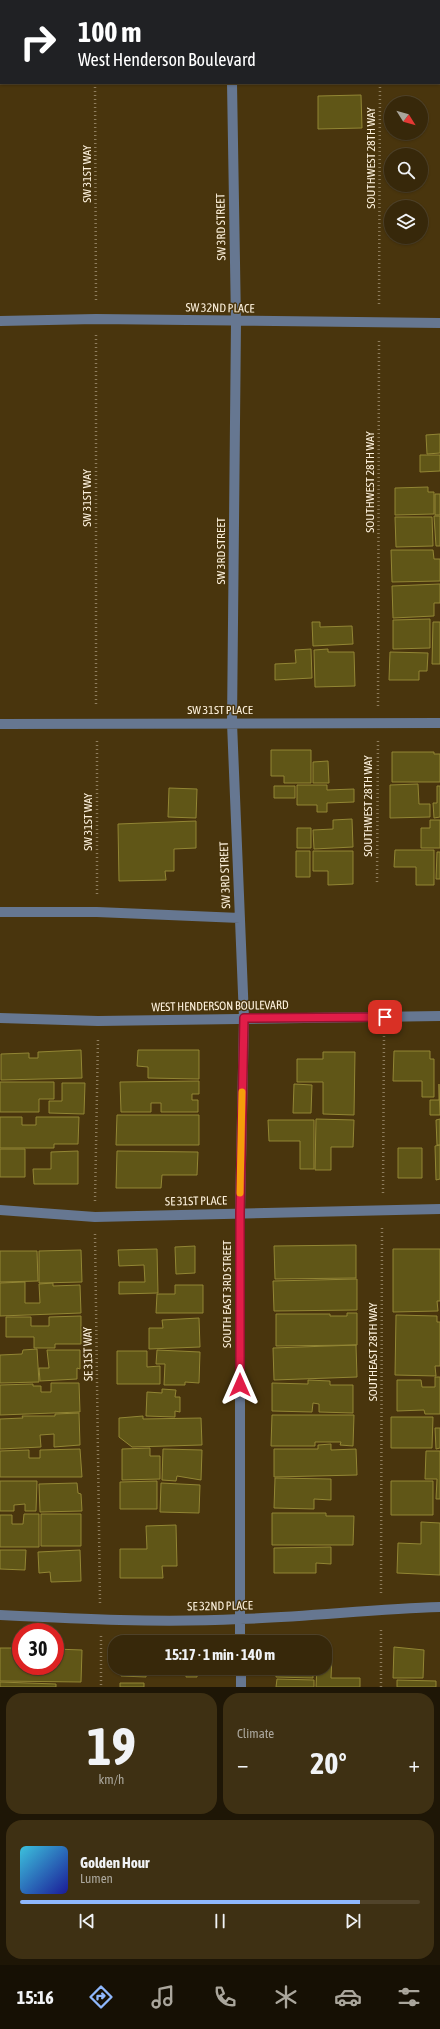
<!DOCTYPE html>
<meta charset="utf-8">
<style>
body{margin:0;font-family:"Asap Condensed",sans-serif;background:#3e3013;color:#f1f3f6;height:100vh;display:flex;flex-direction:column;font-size:15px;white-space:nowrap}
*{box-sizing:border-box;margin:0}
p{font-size:13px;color:#aaa69c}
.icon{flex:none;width:22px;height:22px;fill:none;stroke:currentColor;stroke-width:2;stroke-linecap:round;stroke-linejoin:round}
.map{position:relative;height:1687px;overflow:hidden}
.details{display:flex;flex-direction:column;gap:6px;padding:6px;background:#1e1606;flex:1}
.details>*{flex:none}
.hud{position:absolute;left:0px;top:0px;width:440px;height:84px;box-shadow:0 1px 3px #0004,0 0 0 1px #51442b;background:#202124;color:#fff;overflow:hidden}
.needle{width:26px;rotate:127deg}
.tools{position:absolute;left:384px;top:96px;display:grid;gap:8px}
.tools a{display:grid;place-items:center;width:44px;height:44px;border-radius:50%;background:#37280a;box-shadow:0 1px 3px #0004,0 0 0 1px #51442b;font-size:20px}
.speed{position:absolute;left:12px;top:1623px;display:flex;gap:8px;font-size:20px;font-weight:700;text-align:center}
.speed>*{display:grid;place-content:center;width:52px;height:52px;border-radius:50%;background:#37280a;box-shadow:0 1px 3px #0004,0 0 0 1px #51442b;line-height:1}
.speed .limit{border:6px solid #d22;background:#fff;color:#111}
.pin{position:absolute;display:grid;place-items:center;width:34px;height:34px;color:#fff;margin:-17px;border-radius:8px;box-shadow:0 2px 6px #0006}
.me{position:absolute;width:44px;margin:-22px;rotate:0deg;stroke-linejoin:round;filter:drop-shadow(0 0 3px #0008)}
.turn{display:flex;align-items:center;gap:14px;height:84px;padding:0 12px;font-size:18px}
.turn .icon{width:52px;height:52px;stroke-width:2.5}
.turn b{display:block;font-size:28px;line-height:34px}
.big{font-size:30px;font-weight:700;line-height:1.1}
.details .card{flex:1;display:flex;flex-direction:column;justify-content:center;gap:6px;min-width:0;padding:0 14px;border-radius:16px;background:#3e3013}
.details .dial{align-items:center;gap:0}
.dial b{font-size:52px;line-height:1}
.song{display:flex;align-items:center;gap:12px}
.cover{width:48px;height:48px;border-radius:6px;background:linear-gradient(135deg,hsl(190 70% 55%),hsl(240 70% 35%))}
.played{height:4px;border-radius:2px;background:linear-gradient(90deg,#8fb8fd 85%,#51442b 85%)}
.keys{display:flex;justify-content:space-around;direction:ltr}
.heat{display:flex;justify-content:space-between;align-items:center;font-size:22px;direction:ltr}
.details .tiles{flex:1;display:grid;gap:6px;grid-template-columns:1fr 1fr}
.card:last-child{grid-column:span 2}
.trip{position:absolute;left:108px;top:1635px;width:224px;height:40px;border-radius:16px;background:#37280a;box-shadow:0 1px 3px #0004,0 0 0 1px #51442b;font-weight:700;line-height:40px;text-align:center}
.dock{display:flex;height:64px;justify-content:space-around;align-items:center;background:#161004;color:#aaa69c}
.dock .icon{width:28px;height:28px}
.dock .current{color:#8fb8fd}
.dock b{font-size:18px;color:#f1f3f6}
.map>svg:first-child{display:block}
</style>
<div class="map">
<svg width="440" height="1687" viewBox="0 0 440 1687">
<rect width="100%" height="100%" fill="#49350d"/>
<!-- building -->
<path fill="#605617" stroke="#928634" d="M361,95L362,128L318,129V96Z
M440,434V453L427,454L426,435Z
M420,455H440V471L420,472Z
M428,487V492H434V514L395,515V488Z
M435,494H440V515H435Z
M434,516H440V546H436Z
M395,517H432L433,546L396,547Z
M391,550H433L434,559H440V581L392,582Z
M440,584V603H434V616L393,618L392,586Z
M430,619V648L393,649V620Z
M312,622H320V627L352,626L353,644L313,646Z
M433,622H440V664H432Z
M311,649L312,678L275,680V664L296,663L295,650Z
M328,649V652H354L355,686L315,687L314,650Z
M390,652L428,653L427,671H419V680H389Z
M271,750H311V783H284V776H271Z
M392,752H434V754H440V782H392Z
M328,761L329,783H313V762Z
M418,784L419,804H430V817L390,818V785Z
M297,785H327V790L354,789V802L327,803V812H317V805H297Z
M274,786H295V798H274Z
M437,786H440V817L434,818L433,803H437Z
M169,788L197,789L196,818L168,817Z
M352,819L353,847L314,849L313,830L333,829V820Z
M430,820H440V848H421V828H430Z
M196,821V848L174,849V871H165L166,880L119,881L118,824Z
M297,828H311V848H297Z
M395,850H434V885H416V867H394Z
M296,851H310V877H296Z
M313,851H353V884L328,885V871H313Z
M437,852H440V879H436Z
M81,1050L82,1078L1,1080V1054L29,1053V1058H38V1052Z
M138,1050H199V1079L148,1078V1067L137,1066Z
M394,1051H430V1059H434V1097H422V1081H393Z
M323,1052H355L354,1115L323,1114V1082H297V1059H323Z
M199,1081V1094H192V1100H198V1112H161V1103H151V1112H121L120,1082Z
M0,1082H54V1099H39V1112H0Z
M62,1083H85L84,1114L49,1113V1101H62Z
M294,1084L312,1085L311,1113H293Z
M439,1084L440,1115H430V1100H439Z
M117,1115H199V1145H116Z
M0,1117H22V1125H36V1117H79L78,1144H54V1148H0Z
M316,1119L354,1120L353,1147H331V1170H315Z
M440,1119V1145H437L436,1120Z
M268,1120H314V1169H300V1141H269Z
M440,1145V1179L436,1180L435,1146Z
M398,1148H422V1178H398Z
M0,1149H25V1177H0Z
M78,1151V1184H34L33,1169H51V1152Z
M117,1151L198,1152L197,1175H162L161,1188H116Z
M356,1245V1278L275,1279L274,1246Z
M195,1246V1273L176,1274L175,1247Z
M157,1249L158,1293L119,1294V1282H145L144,1265L119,1266L118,1250Z
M393,1249H440V1301H437L438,1311L393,1312Z
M81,1250L82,1282L39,1283V1251Z
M0,1251H37L38,1281L0,1282Z
M357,1279V1310L274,1311L273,1281Z
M25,1282V1303H40L39,1284L53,1283V1286L80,1285L81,1313L0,1316V1283Z
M175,1285H203V1313H156L157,1294H175Z
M347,1313H357V1345L276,1346V1314H330V1316H347Z
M396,1315L437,1316V1322H440V1366H435L436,1376L395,1375Z
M81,1316V1344H55V1348H34V1337H6V1317H31V1326H49V1317Z
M199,1318L200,1347L149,1349V1328H163L162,1320Z
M356,1345L357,1377L274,1380L273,1348Z
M37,1349L39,1382L0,1383V1355L22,1354L23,1350Z
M47,1350H80V1369L77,1368V1379L40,1381L39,1368H49Z
M157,1350L200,1352L199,1383L185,1382V1385H164L165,1364H156Z
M117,1351H147V1367L160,1366V1384H117Z
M435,1377H440V1414H425L424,1410L397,1411V1380H421L422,1387H435Z
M308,1380L330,1381V1385H353V1413L319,1412V1404L313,1403L312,1412L272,1411V1383L308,1384Z
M51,1383H79L80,1412L0,1415V1385L33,1384V1386H41V1392H51Z
M162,1389L176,1390L175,1397H180V1412L175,1411V1417L146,1416L147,1392L162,1393Z
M79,1413L80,1445L54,1447V1434L40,1435L41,1447L0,1449V1419L23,1418L22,1416H55V1414Z
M272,1415H354L353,1446L340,1445L341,1442H315V1446H271Z
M143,1416V1419L201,1418L202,1445L132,1447L119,1437V1418Z
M391,1417H433L432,1448H391Z
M435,1428H440V1448L436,1449Z
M331,1444V1450L356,1449L357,1475L274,1477V1449H318V1445Z
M150,1448V1456H160V1479L122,1480V1449Z
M80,1449L82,1477H0V1451L29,1450V1458H40V1450Z
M163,1449L202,1450L201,1480L177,1476L176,1481L162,1480Z
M426,1451H440V1499H436L437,1479H425Z
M275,1478L331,1479V1500L314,1499V1509L274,1508Z
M0,1481H37L36,1511H25V1504L14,1505V1511H0Z
M157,1481V1509H120V1482Z
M391,1481H433V1515H391Z
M77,1483L78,1493L81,1494L82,1511L40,1512L39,1484Z
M161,1483L200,1485L199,1513L160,1512Z
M272,1513H326V1516H354L353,1545H272Z
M24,1514H39V1547H0V1515H12V1524H23Z
M41,1514H81V1546H41Z
M421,1522L440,1523V1575L397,1573L398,1543L421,1544Z
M176,1525L177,1566H162L163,1578H120V1549H147L146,1526Z
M331,1547V1564L316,1563V1573H274V1548Z
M0,1550H26L25,1570L0,1569Z
M80,1550L81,1581L51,1582L50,1572L39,1573L38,1552Z
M394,1647L424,1650L423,1678H393Z
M0,1648H21V1666H55V1649L82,1650L81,1682L0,1681Z
M325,1656L332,1657L331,1678H360V1687H316L317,1668H325Z
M122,1668H147L146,1677L121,1676Z
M174,1668H198L197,1677H186V1672H174Z
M276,1668H313V1678L276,1677Z
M277,1679L314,1680V1687H276Z
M397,1680L436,1681V1687H397Z
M0,1682L56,1684V1687H0Z
M120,1683H144V1687H120Z"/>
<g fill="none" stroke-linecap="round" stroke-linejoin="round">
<!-- path -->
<path stroke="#8e7d5d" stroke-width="2.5" stroke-dasharray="1 3" stroke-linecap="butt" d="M95,0V1
M381,1V0
M95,83L96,302
M379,304L380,83
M96,335V706
M378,706L379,339
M97,741V894
M377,882L378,739
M383,1193L384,1034
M95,1201L98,1038
M95,1234L100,1603
M381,1593L382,1228
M101,1636V1687
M381,1687V1628"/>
<!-- minor -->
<path stroke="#667791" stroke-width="10" d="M231,0V1
M232,83L236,322L232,723L244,1018L240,1213V1642
M0,321L96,319L440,323
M0,724L440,723
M0,912H97L240,918
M0,1210L95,1217L440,1209
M0,1615C80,1619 160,1623 240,1619C307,1617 373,1609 440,1607
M241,1668V1687"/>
<!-- tertiary -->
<path stroke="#667791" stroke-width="10" d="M0,1018L98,1021L440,1016"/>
</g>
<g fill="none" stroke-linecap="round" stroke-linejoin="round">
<defs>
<path id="route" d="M240,1385V1213L244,1018L385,1017"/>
</defs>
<!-- route casing -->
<use href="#route" stroke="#92132f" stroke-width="10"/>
<!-- route -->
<use href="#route" stroke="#e11d48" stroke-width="7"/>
<!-- slow -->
<path stroke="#f59e0b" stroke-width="7" d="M240,1193L242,1092"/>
</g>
<g text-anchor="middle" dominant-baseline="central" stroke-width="3" stroke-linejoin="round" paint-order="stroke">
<!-- street labels -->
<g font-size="12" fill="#fef2dd" stroke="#49350d">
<text transform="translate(371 158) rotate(-90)">SOUTHWEST 28TH WAY</text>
<text transform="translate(87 174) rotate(-90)">SW 31ST WAY</text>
<text transform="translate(221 227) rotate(-91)">SW 3RD STREET</text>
<text transform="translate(220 308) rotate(1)">SW 32ND PLACE</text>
<text transform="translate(370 482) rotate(-90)">SOUTHWEST 28TH WAY</text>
<text transform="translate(87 498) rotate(-90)">SW 31ST WAY</text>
<text transform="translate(221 551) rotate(-90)">SW 3RD STREET</text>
<text x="220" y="710">SW 31ST PLACE</text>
<text transform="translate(368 806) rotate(-90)">SOUTHWEST 28TH WAY</text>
<text transform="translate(88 822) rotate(-90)">SW 31ST WAY</text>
<text transform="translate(225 875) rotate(-92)">SW 3RD STREET</text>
<text transform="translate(220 1006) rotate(-1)">WEST HENDERSON BOULEVARD</text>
<text transform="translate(196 1201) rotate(-1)">SE 31ST PLACE</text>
<text transform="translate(227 1294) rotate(-90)">SOUTH EAST 3RD STREET</text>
<text transform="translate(373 1352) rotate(-90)">SOUTHEAST 28TH WAY</text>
<text transform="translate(88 1354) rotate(-91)">SE 31ST WAY</text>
<text transform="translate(220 1606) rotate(-1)">SE 32ND PLACE</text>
</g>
</g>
</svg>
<div class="tools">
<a><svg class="needle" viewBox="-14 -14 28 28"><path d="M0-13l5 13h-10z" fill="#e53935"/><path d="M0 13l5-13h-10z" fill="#aaa69c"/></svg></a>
<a><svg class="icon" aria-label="search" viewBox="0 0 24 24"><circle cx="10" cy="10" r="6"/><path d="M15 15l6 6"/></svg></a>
<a><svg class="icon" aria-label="layers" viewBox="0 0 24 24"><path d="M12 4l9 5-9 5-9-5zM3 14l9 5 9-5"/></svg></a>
</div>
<div class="speed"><div class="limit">30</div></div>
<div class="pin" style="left:385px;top:1017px;background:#d93025"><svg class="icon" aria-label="arrive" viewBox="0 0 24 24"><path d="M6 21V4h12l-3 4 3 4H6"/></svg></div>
<svg class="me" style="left:240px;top:1385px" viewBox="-20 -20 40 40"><path d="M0-17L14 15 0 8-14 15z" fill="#e11d48" stroke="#fff" stroke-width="4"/></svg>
<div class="trip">15:17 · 1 min · 140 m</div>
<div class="hud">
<div class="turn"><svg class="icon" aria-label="right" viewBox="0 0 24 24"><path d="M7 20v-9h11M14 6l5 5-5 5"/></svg><div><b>100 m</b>West Henderson Boulevard</div></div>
</div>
</div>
<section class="details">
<div class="tiles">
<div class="card dial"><b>19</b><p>km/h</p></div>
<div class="card"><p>Climate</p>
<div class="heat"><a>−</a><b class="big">20°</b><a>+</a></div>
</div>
<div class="card">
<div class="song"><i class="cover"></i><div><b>Golden Hour</b><p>Lumen</p></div></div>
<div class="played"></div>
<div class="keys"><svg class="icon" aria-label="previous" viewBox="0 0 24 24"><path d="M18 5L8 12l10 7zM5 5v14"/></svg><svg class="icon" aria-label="pause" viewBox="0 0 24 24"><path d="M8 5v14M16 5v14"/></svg><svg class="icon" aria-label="next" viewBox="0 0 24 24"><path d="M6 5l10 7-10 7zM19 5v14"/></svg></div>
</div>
</div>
</section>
<nav class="dock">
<b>15:16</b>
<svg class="icon current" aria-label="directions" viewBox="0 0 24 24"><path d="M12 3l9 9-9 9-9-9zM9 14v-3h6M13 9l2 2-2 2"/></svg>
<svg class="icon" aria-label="music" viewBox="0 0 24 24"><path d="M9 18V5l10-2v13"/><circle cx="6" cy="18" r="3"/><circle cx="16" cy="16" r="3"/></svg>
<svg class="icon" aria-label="phone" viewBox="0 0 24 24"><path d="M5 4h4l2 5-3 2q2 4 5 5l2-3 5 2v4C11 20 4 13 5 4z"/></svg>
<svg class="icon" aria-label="climate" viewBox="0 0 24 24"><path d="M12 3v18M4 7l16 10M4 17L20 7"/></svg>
<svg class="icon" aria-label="car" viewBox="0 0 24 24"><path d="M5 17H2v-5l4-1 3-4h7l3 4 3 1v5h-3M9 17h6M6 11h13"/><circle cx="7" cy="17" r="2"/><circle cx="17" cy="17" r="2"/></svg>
<svg class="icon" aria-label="filters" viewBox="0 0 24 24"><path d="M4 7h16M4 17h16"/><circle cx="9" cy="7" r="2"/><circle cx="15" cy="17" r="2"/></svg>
</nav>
